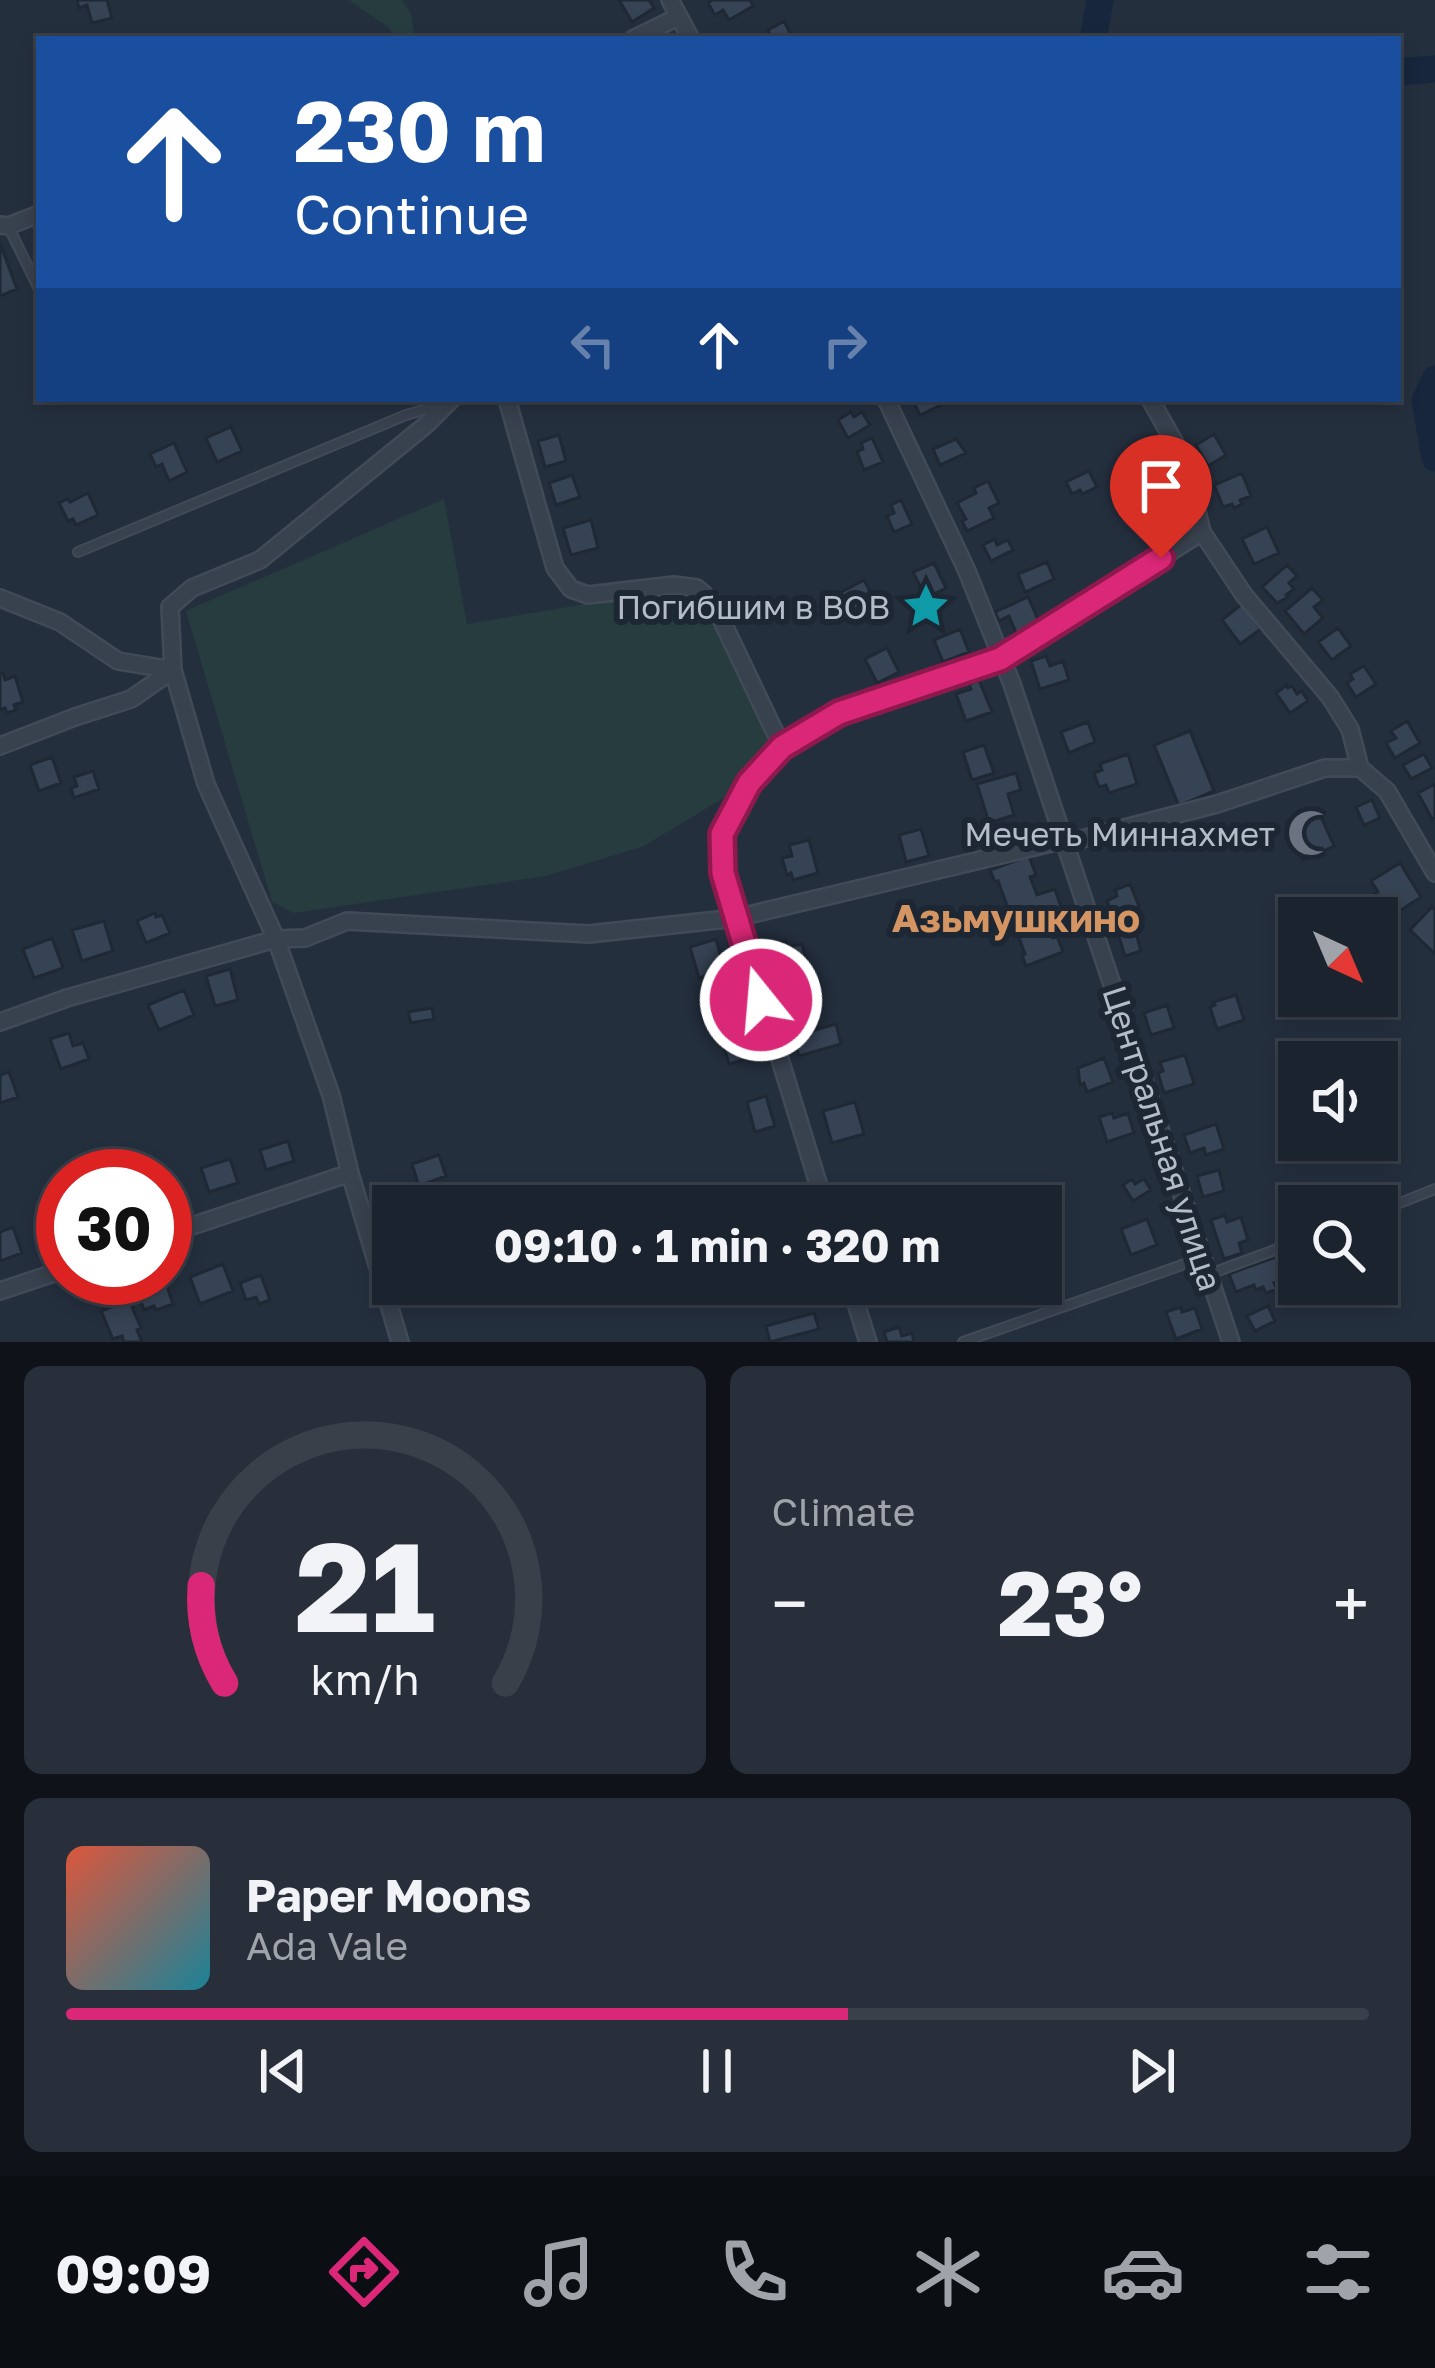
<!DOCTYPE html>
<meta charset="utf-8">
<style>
body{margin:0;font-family:"Golos Text",sans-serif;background:#282f3a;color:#f1f3f6;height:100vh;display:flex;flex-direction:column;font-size:45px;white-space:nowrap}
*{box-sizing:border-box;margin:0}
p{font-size:39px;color:#a0a4aa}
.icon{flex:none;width:66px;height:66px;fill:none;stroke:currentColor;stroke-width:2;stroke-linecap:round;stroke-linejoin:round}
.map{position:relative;height:1342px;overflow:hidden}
.sheet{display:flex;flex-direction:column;gap:24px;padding:24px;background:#0f1319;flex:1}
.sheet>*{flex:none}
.hud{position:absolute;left:36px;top:36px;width:1365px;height:366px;border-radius:0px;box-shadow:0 6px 18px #0003,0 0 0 3px #39404a;background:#1a4fa0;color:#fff;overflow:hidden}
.needle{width:78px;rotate:136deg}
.tools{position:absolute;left:1278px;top:897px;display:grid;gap:24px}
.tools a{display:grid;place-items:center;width:120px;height:120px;border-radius:0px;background:#1b232e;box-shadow:0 6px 18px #0003,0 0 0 3px #39404a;font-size:60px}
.speed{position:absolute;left:36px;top:1149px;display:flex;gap:24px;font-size:60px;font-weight:700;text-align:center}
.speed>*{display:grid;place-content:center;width:156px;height:156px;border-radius:50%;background:#1b232e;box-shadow:0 6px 18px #0003,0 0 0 3px #39404a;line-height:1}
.speed .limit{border:18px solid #d22;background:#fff;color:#111}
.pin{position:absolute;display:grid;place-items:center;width:102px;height:102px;color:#fff;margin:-123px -51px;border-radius:50% 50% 50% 0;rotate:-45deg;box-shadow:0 0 12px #0007}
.pin .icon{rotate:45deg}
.me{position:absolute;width:132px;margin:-66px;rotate:343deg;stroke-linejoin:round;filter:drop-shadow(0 0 9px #0008)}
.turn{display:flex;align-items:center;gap:42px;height:252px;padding:0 60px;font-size:54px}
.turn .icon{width:156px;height:156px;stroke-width:2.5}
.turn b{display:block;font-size:84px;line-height:102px}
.lanes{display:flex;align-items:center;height:114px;padding:0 60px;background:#0003;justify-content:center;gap:60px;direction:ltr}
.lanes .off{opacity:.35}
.big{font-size:90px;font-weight:700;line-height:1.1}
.sheet .card{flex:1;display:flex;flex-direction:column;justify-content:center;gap:18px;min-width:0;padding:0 42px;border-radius:18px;background:#282f3a}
.sheet .dial{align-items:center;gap:0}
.dial svg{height:312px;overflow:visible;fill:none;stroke:#39404a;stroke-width:7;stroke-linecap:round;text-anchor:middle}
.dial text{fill:#f1f3f6;stroke:none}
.song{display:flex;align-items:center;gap:36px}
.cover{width:144px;height:144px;border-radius:18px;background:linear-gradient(135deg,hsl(10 70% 55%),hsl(190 70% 35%))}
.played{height:12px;border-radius:6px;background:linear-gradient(90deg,#db2777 60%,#39404a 60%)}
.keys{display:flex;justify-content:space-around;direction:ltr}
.heat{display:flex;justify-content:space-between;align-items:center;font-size:66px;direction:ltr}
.sheet .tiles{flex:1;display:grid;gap:24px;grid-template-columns:1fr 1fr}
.card:last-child{grid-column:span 2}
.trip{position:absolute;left:372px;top:1185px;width:690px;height:120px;border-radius:0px;background:#1b232e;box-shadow:0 6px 18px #0003,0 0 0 3px #39404a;font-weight:700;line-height:120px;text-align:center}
.tabs{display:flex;height:192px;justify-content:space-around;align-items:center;background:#0b0e12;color:#a0a4aa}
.tabs .icon{width:84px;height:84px}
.tabs .active{color:#db2777}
.tabs b{font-size:54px;color:#f1f3f6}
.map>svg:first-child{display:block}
</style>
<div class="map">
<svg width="1435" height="1342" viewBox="0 0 1435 1342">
<rect width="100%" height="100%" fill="#242f3e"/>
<!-- green -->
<path fill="#263c3f" d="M349,0H402L411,14L415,39H397L388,27Z
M444,499L467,624L668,590C676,591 688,591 695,595C721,608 758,716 770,747L730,794L644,846L546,876L294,913L272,902L186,611Z"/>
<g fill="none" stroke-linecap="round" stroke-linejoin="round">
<!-- river -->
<path stroke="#17263c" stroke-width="27" d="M1093,39L1100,0
M1398,72L1435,69
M1435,379L1425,401L1435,458"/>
</g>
<!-- building -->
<path fill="#364354" stroke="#1f2835" stroke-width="3" d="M77,0H107L112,18L92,23L87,5L79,8Z
M619,0H649L654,8L632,22Z
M712,0H750L753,6L729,20L723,10L715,15L708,3Z
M784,21L793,39H764L771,36L768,30Z
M1,246L17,289L0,296V247Z
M912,399H938L941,405L920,415Z
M851,412L854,417L862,412L870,425L848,438L838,420Z
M231,427L242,451L217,462L206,438Z
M1214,434L1226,455L1208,466L1196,445Z
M559,435L566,461L545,467L538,441Z
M872,438L883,462L864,470L857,452L863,449L861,443Z
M956,439L966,453L940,465L933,449Z
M174,443L187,472L169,481L162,464L156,467L150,454Z
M1089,471L1097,487L1082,494L1080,490L1072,494L1066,482Z
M1242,473L1251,496L1240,500L1242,504L1234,508L1232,504L1223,507L1214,485Z
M572,475L580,497L556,505L549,483Z
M988,481L999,503L989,508L994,518L967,531L962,521L966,519L957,503L976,493L974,488Z
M88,493L98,515L76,525L73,519L68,521L59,503L68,499L70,502Z
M901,500L912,524L894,532L887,516L894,513L891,505Z
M591,520L598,548L571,555L563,528Z
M1267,527L1279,553L1254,564L1242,539Z
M995,539L997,545L1008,540L1013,550L991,561L983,545Z
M1047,562L1054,579L1025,592L1018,574Z
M934,563L946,588L926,598L913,572Z
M1287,565L1297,576L1289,583L1294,589L1286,595L1288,597L1277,603L1262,587Z
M864,580L874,599L846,614L836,595Z
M1312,588L1323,600L1314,607L1323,618L1304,634L1285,611Z
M1028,597L1040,624L1017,635L1009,616L999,621L995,612Z
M1242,604L1261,629L1240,644L1222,620Z
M1338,628L1351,646L1332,660L1318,642Z
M960,629L969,652L943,662L934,640Z
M887,648L899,672L877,683L865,659Z
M1046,656L1050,666L1063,661L1069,680L1040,689L1031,661Z
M1364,666L1376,684L1356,697L1347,683L1353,679L1350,674Z
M3,673L5,680L15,676L23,702L14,705L16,710L7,713L5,708L0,710V674Z
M979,680L992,712L966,721L956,694L971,689L969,684Z
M1287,685L1288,688L1292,686L1297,694L1302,691L1308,701L1290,713L1276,693Z
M1407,721L1420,743L1395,758L1386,743L1396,738L1391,731Z
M1088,722L1095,742L1069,753L1061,732Z
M1190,731L1214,791L1179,806L1154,745Z
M984,745L994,773L972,780L963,752Z
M1128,754L1137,784L1109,793L1106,785L1099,787L1094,773L1102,770L1100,764Z
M1424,754L1432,768L1411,779L1403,765Z
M52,757L61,783L39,791L30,765Z
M93,771L99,789L74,798L71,788L77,786L74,777Z
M1016,773L1021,790L1008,794L1014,815L989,823L977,784Z
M1435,784V818L1432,819L1418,793Z
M1372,800L1380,818L1364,825L1356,807Z
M1317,808L1334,846L1303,860L1286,822Z
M921,829L929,856L906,862L899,835Z
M809,840L818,873L793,880L791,873L787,875L782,858L792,856L789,845Z
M1029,856L1036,875L1030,877L1037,895L1055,889L1063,913L1046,919L1053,938L1057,936L1063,952L1026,966L1022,955L1025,954L998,881L995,882L990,870Z
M1400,863L1421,897L1393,915L1382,898L1376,901L1372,895L1378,892L1371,881Z
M1130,884L1139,906L1113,916L1107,901L1117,896L1115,890Z
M1432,907L1435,910V954L1410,930Z
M155,913L156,917L162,915L170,933L146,943L137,921Z
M104,921L113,951L82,961L72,930Z
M1135,929L1141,951L1125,956L1118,934Z
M52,938L63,968L34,978L23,949Z
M716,939L723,964L711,967L713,974L699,978L690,947Z
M786,941L788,947L802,944L808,966L781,973L773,944Z
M230,969L238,1000L215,1006L206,976Z
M184,990L194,1015L159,1030L148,1005Z
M807,992L815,1018L796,1024L794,1017L788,1019L782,999Z
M1236,995L1244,1020L1217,1029L1210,1007L1215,1005L1213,1002Z
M1167,1005L1174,1028L1151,1035L1144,1013Z
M432,1008L434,1019L411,1023L408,1012Z
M836,1024L841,1044L799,1056L793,1036Z
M69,1033L73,1046L83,1043L89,1059L61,1069L50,1039Z
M748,1037L753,1057L729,1064L723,1043Z
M1185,1055L1194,1084L1164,1093L1158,1073L1163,1071L1160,1062Z
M1104,1058L1113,1082L1087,1092L1084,1083L1080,1085L1078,1068Z
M9,1072L18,1097L0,1103V1075Z
M766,1096L775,1126L755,1132L747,1102Z
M855,1102L864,1134L832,1143L823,1111Z
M1112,1113L1114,1118L1128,1113L1134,1133L1107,1142L1099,1117Z
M1216,1124L1224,1149L1206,1155L1204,1148L1190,1153L1184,1135Z
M288,1141L294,1161L266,1170L260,1150Z
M439,1155L446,1176L419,1186L412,1164Z
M230,1159L238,1183L209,1192L201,1168Z
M1219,1170L1224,1191L1203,1197L1197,1176Z
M1132,1179L1135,1184L1144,1179L1151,1190L1133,1201L1123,1185Z
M873,1193L877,1206H849L848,1201Z
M63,1204V1235L55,1238L45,1210Z
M1225,1215L1227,1222L1241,1217L1248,1240L1239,1243L1242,1253L1224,1259L1211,1220Z
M1147,1219L1157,1245L1131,1255L1121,1229Z
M13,1227L22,1253L0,1261V1232Z
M1276,1257L1285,1280L1274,1283L1277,1289L1266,1293L1263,1287L1256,1290L1254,1285L1236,1292L1229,1274Z
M223,1264L233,1291L200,1304L190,1277Z
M261,1275L270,1300L259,1304L256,1297L246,1300L240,1283Z
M165,1280L173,1304L156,1310L154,1306L144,1310L137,1290L148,1286L149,1288Z
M869,1284H916L919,1293L875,1306Z
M129,1300L141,1328L137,1330L142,1342H124L122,1336L113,1339L101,1311Z
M1268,1306L1275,1321L1255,1331L1247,1316Z
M1181,1307L1182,1312L1195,1308L1202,1329L1176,1339L1166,1312Z
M814,1313L819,1329L770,1342L766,1326Z
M899,1327L902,1336L912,1333L914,1342H887L884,1332Z"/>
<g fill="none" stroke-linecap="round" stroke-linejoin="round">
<defs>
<path id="lane" d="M8,226L39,289
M78,552L406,415L440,405
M1377,1212L1435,1189
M1210,1274L1299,1241
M963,1342L1202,1258"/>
<path id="street" d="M670,0L691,39
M633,39L678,17
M0,225L8,226L39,214
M507,399L555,568L571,589L588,595L674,585L697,588L713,602L782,747
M886,399L967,571L1012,684L1231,1342
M1150,399L1185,461L1202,532L1244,595L1330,697L1350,729L1360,768L1387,791L1435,873
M0,598L60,622L118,661L173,670L206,784L276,939L305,938L347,921L589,934L736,918L1064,840L1082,839L1217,804L1325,768H1360
M0,746L75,717L131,699L173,670L170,607L192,588L260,560L427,424L452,399
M0,1022L67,998L276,939L331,1095L350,1173L400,1342
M825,1206L723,873L722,834L749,783L782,747L840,713L1000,659L1202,532
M165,1235L350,1173
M850,1284L868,1342
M0,1291L63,1270"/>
</defs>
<!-- lane casing -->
<use href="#lane" stroke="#414a57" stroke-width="12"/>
<!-- street casing -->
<use href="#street" stroke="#414a57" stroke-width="20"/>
<!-- lane -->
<use href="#lane" stroke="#38414e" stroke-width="8"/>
<!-- street -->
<use href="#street" stroke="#38414e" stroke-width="15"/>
</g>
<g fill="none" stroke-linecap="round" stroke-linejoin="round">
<defs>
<path id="route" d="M761,1000L723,873L722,834L749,783L782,747L839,713L1000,659L1161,558"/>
</defs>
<!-- route casing -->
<use href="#route" stroke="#8e194d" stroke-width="30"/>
<!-- route -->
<use href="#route" stroke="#db2777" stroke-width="21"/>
</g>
<!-- icons -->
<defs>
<symbol id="sight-bare" viewBox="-9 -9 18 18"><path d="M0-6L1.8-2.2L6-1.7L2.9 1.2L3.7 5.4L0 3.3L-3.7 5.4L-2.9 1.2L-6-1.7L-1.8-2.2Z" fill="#0f9aa8" stroke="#1d2633" stroke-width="2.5" paint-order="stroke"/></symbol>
<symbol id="mosque-bare" viewBox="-9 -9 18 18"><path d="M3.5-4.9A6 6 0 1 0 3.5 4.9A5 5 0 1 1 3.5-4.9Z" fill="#6b7280" stroke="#1d2633" stroke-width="2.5" paint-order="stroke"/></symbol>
</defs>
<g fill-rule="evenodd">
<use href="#sight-bare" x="893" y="573" width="66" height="66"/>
<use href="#mosque-bare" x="1278" y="800" width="66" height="66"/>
</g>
<g text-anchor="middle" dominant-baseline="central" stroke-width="12" stroke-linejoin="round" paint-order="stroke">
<!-- poi labels -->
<g font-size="33" fill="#b4bcc9" stroke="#1d2633" text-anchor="end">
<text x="890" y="606">Погибшим в ВОВ</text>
<text x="1275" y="833">Мечеть Миннахмет</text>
</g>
<!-- street labels -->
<g font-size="33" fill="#b4bcc9" stroke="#1d2633">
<text transform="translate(1163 1138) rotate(72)">Центральная улица</text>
</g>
<!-- quarter labels -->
<g font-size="39" font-weight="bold" fill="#d59563" stroke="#1d2633">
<text x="1016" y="917">Азьмушкино</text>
</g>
</g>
</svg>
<div class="tools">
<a><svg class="needle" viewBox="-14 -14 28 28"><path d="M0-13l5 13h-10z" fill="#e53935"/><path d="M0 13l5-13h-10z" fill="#a0a4aa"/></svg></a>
<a><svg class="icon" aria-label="sound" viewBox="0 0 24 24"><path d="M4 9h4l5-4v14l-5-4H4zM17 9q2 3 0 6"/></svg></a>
<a><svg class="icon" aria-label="search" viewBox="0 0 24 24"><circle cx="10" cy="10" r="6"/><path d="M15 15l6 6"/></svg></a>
</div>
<div class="speed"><div class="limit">30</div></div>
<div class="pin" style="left:1161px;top:558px;background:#d93025"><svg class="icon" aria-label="arrive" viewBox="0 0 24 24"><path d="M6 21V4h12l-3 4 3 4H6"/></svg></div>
<svg class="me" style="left:761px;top:1000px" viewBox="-20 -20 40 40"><circle r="17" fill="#db2777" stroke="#fff" stroke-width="3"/><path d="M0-11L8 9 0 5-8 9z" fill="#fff"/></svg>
<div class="trip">09:10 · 1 min · 320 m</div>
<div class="hud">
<div class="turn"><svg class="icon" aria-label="ahead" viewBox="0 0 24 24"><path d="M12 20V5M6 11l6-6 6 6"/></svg><div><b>230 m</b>Continue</div></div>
<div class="lanes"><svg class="icon off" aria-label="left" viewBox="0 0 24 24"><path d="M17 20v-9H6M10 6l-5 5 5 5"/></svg><svg class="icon" aria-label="ahead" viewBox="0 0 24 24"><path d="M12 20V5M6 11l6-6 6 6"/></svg><svg class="icon off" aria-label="right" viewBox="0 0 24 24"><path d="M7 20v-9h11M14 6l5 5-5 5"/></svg></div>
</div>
</div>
<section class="sheet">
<div class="tiles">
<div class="card dial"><svg viewBox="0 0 100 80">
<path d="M14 69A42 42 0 1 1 86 69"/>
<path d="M14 69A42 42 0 0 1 8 44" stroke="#db2777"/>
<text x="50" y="56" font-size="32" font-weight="700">21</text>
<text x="50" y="72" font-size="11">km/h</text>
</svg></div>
<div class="card"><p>Climate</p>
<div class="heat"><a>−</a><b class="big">23°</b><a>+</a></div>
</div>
<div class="card">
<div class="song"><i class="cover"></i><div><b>Paper Moons</b><p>Ada Vale</p></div></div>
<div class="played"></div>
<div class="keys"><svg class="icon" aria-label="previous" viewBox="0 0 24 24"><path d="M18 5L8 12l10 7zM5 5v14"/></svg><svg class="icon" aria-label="pause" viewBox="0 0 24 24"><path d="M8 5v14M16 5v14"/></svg><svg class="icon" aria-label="next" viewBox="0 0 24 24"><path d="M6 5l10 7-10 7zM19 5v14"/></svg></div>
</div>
</div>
</section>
<nav class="tabs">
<b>09:09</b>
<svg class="icon active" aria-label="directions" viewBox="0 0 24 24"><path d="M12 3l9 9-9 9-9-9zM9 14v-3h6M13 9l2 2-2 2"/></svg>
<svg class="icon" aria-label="music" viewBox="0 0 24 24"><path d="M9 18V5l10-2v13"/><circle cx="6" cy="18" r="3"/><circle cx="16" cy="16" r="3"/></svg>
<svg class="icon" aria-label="phone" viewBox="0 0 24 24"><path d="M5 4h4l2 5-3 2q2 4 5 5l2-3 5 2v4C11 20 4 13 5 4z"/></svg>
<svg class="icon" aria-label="climate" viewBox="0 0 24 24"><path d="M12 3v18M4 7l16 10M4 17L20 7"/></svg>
<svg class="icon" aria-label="car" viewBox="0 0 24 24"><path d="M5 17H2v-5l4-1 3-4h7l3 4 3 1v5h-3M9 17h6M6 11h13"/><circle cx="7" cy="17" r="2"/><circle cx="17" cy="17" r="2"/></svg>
<svg class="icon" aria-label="filters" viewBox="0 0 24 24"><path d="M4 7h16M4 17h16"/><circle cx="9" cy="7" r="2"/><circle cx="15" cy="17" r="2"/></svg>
</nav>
